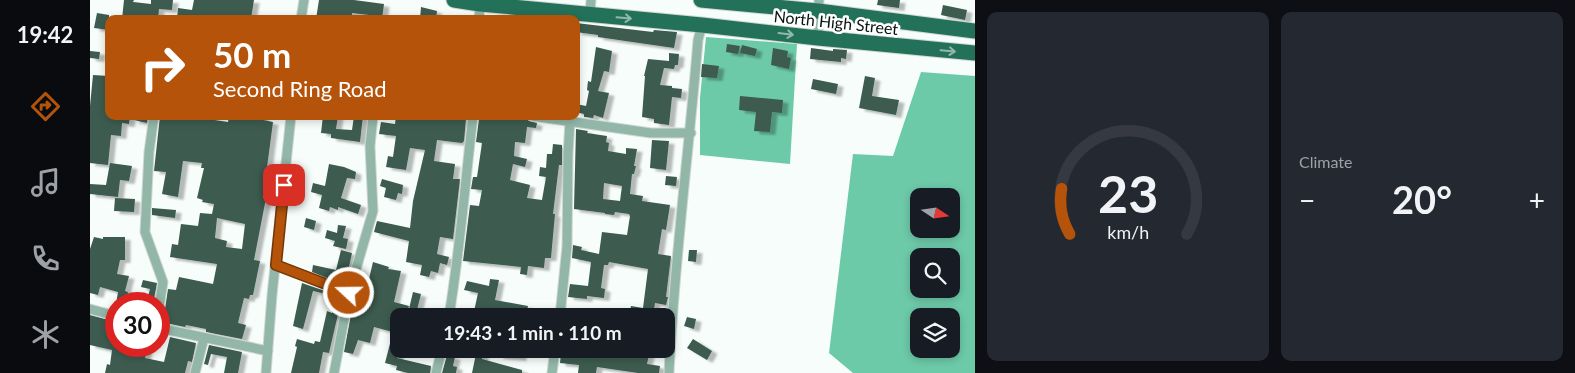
<!DOCTYPE html>
<meta charset="utf-8">
<style>
body{margin:0;font-family:Lato,sans-serif;background:#242831;color:#f1f3f6;height:100vh;display:flex;flex-direction:column;font-size:19px;white-space:nowrap}
*{box-sizing:border-box;margin:0}
p{font-size:16px;color:#9ea1a6}
.icon{flex:none;width:28px;height:28px;fill:none;stroke:currentColor;stroke-width:2;stroke-linecap:round;stroke-linejoin:round}
.map{position:relative;flex:1;overflow:hidden}
.details{display:flex;flex-direction:column;gap:12px;padding:12px;background:#0d0f14;width:600px}
.details>*{flex:none}
.top-card{position:absolute;left:15px;top:15px;width:475px;height:105px;border-radius:10px;box-shadow:0 2px 8px #0003;background:#b45309;color:#fff;overflow:hidden}
.needle{width:32px;rotate:103deg}
.tools{position:absolute;left:820px;top:188px;display:grid;gap:10px}
.tools a{display:grid;place-items:center;width:50px;height:50px;border-radius:10px;background:#171b24;box-shadow:0 2px 8px #0003;font-size:25px}
.speed{position:absolute;left:15px;top:292px;display:flex;gap:10px;font-size:25px;font-weight:700;text-align:center}
.speed>*{display:grid;place-content:center;width:65px;height:65px;border-radius:50%;background:#171b24;box-shadow:0 2px 8px #0003;line-height:1}
.speed .limit{border:8px solid #d22;background:#fff;color:#111}
.pin{position:absolute;display:grid;place-items:center;width:42px;height:42px;color:#fff;margin:-21px;border-radius:10px;box-shadow:0 2px 8px #0006}
.me{position:absolute;width:55px;margin:-28px;rotate:291deg;stroke-linejoin:round;filter:drop-shadow(0 0 4px #0008)}
.turn{display:flex;align-items:center;gap:18px;height:105px;padding:0 25px;font-size:22px}
.turn .icon{width:65px;height:65px;stroke-width:2.5}
.turn b{display:block;font-size:35px;line-height:42px}
.big{font-size:38px;font-weight:700;line-height:1.1}
.details .widget{flex:1;display:flex;flex-direction:column;justify-content:center;gap:8px;min-width:0;padding:0 18px;border-radius:10px;background:#242831}
.details .dial{align-items:center;gap:0}
.dial svg{height:130px;overflow:visible;fill:none;stroke:#363941;stroke-width:7;stroke-linecap:round;text-anchor:middle}
.dial text{fill:#f1f3f6;stroke:none}
.heat{display:flex;justify-content:space-between;align-items:center;font-size:28px;direction:ltr}
.details .tiles{flex:1;display:grid;gap:12px;grid-template-columns:repeat(2,1fr)}
.trip{position:absolute;left:300px;top:308px;width:285px;height:50px;border-radius:10px;background:#171b24;box-shadow:0 2px 8px #0003;font-weight:700;line-height:50px;text-align:center}
main{display:flex;flex:1;min-height:0}
.dock{display:flex;flex-direction:column;width:90px;justify-content:space-around;align-items:center;background:#090b0e;color:#9ea1a6}
.dock .icon{width:35px;height:35px}
.dock .current{color:#b45309}
.dock b{font-size:22px;color:#f1f3f6}
.map>svg:first-child{display:block}
</style>
<main>
<nav class="dock">
<b>19:42</b>
<svg class="icon current" aria-label="directions" viewBox="0 0 24 24"><path d="M12 3l9 9-9 9-9-9zM9 14v-3h6M13 9l2 2-2 2"/></svg>
<svg class="icon" aria-label="music" viewBox="0 0 24 24"><path d="M9 18V5l10-2v13"/><circle cx="6" cy="18" r="3"/><circle cx="16" cy="16" r="3"/></svg>
<svg class="icon" aria-label="phone" viewBox="0 0 24 24"><path d="M5 4h4l2 5-3 2q2 4 5 5l2-3 5 2v4C11 20 4 13 5 4z"/></svg>
<svg class="icon" aria-label="climate" viewBox="0 0 24 24"><path d="M12 3v18M4 7l16 10M4 17L20 7"/></svg>
</nav>
<div class="map">
<svg width="885" height="373" viewBox="0 0 885 373">
<defs>
<filter id="shadow"><feDropShadow dx="5.5" dy="3" stdDeviation="1" flood-color="#0004"/></filter>
</defs>
<rect width="100%" height="100%" fill="#f6fdfa"/>
<!-- forest -->
<path fill="#6dcaa9" fill-rule="evenodd" d="M616,37L707,44L700,164L610,155V98Z
M831,72L885,76V373H763L739,353L763,154L803,156ZM829,196H861V229H829ZM829,256H861V289H829ZM829,316H861V349H829Z"/>
<!-- building -->
<path fill="#3c5b4f" fill-rule="evenodd" filter="url(#shadow)" d="M34,0H44L43,2L61,4V0H83L82,10L69,9L68,19H32Z
M104,0H164L161,19H87L88,8L102,10Z
M229,0H264L294,4L292,19H279V15L262,13V19H226Z
M788,0H810L809,8L787,5Z
M853,5L877,10L875,20L851,15Z
M331,7L347,11L346,19H330Z
M7,13L19,15V30L4,28Z
M486,23L563,32L564,30L587,32L584,48L508,37V35L486,32Z
M637,44L650,46L648,54L636,52Z
M652,45L667,49L665,56L650,53Z
M506,47L522,51L519,72L514,71L508,91L519,93L513,118L504,115L503,118L494,117V114L486,112V104L496,106L499,91L497,90L498,81L501,82Z
M683,48L698,51L697,57L701,58L699,69L681,65Z
M721,48L743,51V49L757,50L756,59L751,58V62L720,59Z
M0,51L10,52L9,59L0,58Z
M579,53L589,54L588,65H585L584,69L574,68L570,85L582,86V88L592,89L591,98L582,97L579,125L564,123V119L552,117L555,76H554L558,59L579,61Z
M612,64L629,66L627,78L611,77Z
M3,75L19,76V116H40L39,124L32,123L31,136L21,135L18,165L0,163V106Z
M775,76L785,78L782,96L809,100L806,115L769,108Z
M723,79L748,84L746,94L721,89Z
M650,96L693,100L692,113L682,112L680,132L664,131L666,112L649,110Z
M44,116H58L57,123L44,120Z
M70,116H119L118,119L138,122L139,116H173V120L183,122L173,198H176L164,260L170,261L163,295H160L159,299L154,298L148,323L156,325L152,339L116,332V329L96,325L95,327L76,323V321L69,319V314L74,312L75,309L78,289L86,290L89,277L123,284L127,264L80,257L82,244L88,245L91,224L108,226L110,213L122,214L124,204L112,202L113,200L107,198L114,168H111L112,163L93,161L88,197L72,194L76,172L64,171ZM127,218L155,224L152,249L136,247L137,241L125,238Z
M233,116H248L246,129L262,130L264,116H273L270,142L241,138V134L231,133Z
M306,116H369L376,118L374,141L372,143L347,140L344,161L365,164L363,179H370L363,239L350,237L347,254L359,257L357,265L350,263L348,273L341,271L339,277L330,275L332,265L316,262L319,241L284,232L287,221L320,228L323,201L335,150L320,148L316,170L296,167L298,156L303,157L306,136L289,134L291,122L305,124Z
M396,116L436,118L439,121L447,123L446,128L437,127L435,143L425,142L424,156L437,159L435,167L423,164L420,180L440,185L437,198L452,200L456,177L449,176L450,167L456,168L457,154H462L463,144L472,145V165H469L463,214H465L461,258H455L454,268L438,266L437,275L430,274L431,267L373,261L380,205L389,206L392,190L381,189L383,177H387L392,143L386,142L389,119H396Z
M486,129L498,131L497,133L517,136L516,142L519,143L518,151L536,154V148L547,149L544,166H546L544,174H542L540,194L553,196L552,201L580,205L576,230L572,229L568,254L581,256L576,297H578L576,305L565,303L563,316H539L541,306L553,308L558,269L519,262L518,265H514L511,288L515,289L514,298L497,296V299L478,297L480,284L498,286L501,262L482,258L483,245L492,247L491,250L509,254L512,232L537,235L540,216L539,214L525,212L524,215L515,214V213L484,209ZM514,183L532,186L530,201L513,199Z
M562,140L579,141L576,170L560,168Z
M20,163L42,166L39,181L30,180L28,197L0,194V184L16,185Z
M239,164L254,167L266,172L265,179L257,178L251,198L271,205L268,214L248,207V210L240,207L239,211L229,208L232,195L221,192L223,183L235,186Z
M576,176L587,177L586,186L575,185Z
M292,179L313,185L312,194L308,193L306,200L294,197L296,188L290,186Z
M25,198L45,199L44,212L24,211Z
M62,208L86,210L85,218L62,215Z
M216,218L226,221L224,230L214,227Z
M248,225L256,226L253,238L258,239L256,249L243,246L245,241L235,238L237,230L247,233Z
M4,237L13,239V237H35V260H30L27,274L39,276L35,291L38,292L36,304H26L28,292L10,287L8,295L0,293V249Z
M251,250L262,253L255,285L222,272L223,265L246,270Z
M599,250H607L606,262L598,261Z
M283,262L299,267L298,269L311,271L304,302L319,306L316,316H309V351L307,358L341,366L340,373H318L306,370L307,366L295,363L303,332L284,327L280,343L268,340L263,354L254,352L262,309L271,311L275,293L271,292L273,282L278,283Z
M400,279L409,280L405,300L438,306L436,316L415,313V316L403,314L402,316H383L388,293L374,290L377,281L399,286Z
M53,280L67,283L63,304H56L60,289L51,287Z
M212,283L252,297L239,353L233,352L229,373H201L207,347L205,346L207,339L224,344L225,341L230,342L237,311L242,313L246,296L223,291L213,329L203,326Z
M323,292L331,294L327,310L319,309Z
M0,315L26,322V346H58L55,358L74,362L80,337L106,343L102,362L98,361L95,373H15L17,364L20,365L22,350L0,345Z
M597,317L606,319L604,329L594,326Z
M603,339L622,351L617,360L597,348Z
M119,345L152,352L148,373H134L137,357L121,354L118,365L114,364Z
M387,349H395L392,359L432,370V373H382Z
M410,349L431,353V358L408,356Z
M499,349H560L557,364L570,366L569,373H548L507,367L506,373H488L489,365L470,363L471,353L498,356Z
M357,355L365,357L363,366L367,367L366,373H352Z"/>
<g fill="none" stroke-linecap="round" stroke-linejoin="round">
<defs>
<path id="minor" d="M500,14L501,0
M211,19L214,0
M389,19L390,4
M728,38L729,0
M64,116L59,152L55,232L73,282L69,308
M442,116L561,133H601
M186,265L259,293
M0,309L26,316
M359,316C370,250 375,183 383,116
M470,316L477,246L478,154L480,121
M69,328L178,351
M105,373L114,338
M176,373L182,295L201,116
M244,373L259,293L283,211L280,146L283,116
M346,373L352,349
M462,373L465,349
M579,373C584,262 599,151 608,40L612,25"/>
<path id="trunk" d="M364,0L390,4L612,25L728,38L885,53
M611,0L728,11L885,31"/>
</defs>
<!-- minor casing -->
<use href="#minor" stroke="#d0d8d4" stroke-width="11"/>
<!-- trunk casing -->
<use href="#trunk" stroke="#d0d8d4" stroke-width="17"/>
<!-- minor -->
<use href="#minor" stroke="#92b7a8" stroke-width="9"/>
<!-- trunk -->
<use href="#trunk" stroke="#24715a" stroke-width="15"/>
</g>
<!-- one-way arrows -->
<defs><path id="oneway-shaft" d="M-6 0H5M1.5-3L5.5 0L1.5 3" fill="none" stroke-width="1.6" stroke-linecap="round" stroke-linejoin="round" transform="scale(1.25)"/></defs>
<g stroke="#92b8ac">
<use href="#oneway-shaft" transform="translate(534 18) rotate(5)"/>
<use href="#oneway-shaft" transform="translate(696 34) rotate(7)"/>
<use href="#oneway-shaft" transform="translate(858 51) rotate(5)"/>
</g>
<g fill="none" stroke-linecap="round" stroke-linejoin="round">
<defs>
<path id="route" d="M194,185L186,265L259,293"/>
</defs>
<!-- route casing -->
<use href="#route" stroke="#753606" stroke-width="12"/>
<!-- route -->
<use href="#route" stroke="#b45309" stroke-width="9"/>
</g>
<g text-anchor="middle" dominant-baseline="central" stroke-width="5" stroke-linejoin="round" paint-order="stroke">
<!-- street labels -->
<g font-size="16" fill="#06130e" stroke="#fff">
<text transform="translate(746 22) rotate(6)">North High Street</text>
</g>
</g>
</svg>
<div class="tools">
<a><svg class="needle" viewBox="-14 -14 28 28"><path d="M0-13l5 13h-10z" fill="#e53935"/><path d="M0 13l5-13h-10z" fill="#9ea1a6"/></svg></a>
<a><svg class="icon" aria-label="search" viewBox="0 0 24 24"><circle cx="10" cy="10" r="6"/><path d="M15 15l6 6"/></svg></a>
<a><svg class="icon" aria-label="layers" viewBox="0 0 24 24"><path d="M12 4l9 5-9 5-9-5zM3 14l9 5 9-5"/></svg></a>
</div>
<div class="speed"><div class="limit">30</div></div>
<div class="pin" style="left:194px;top:185px;background:#d93025"><svg class="icon" aria-label="arrive" viewBox="0 0 24 24"><path d="M6 21V4h12l-3 4 3 4H6"/></svg></div>
<svg class="me" style="left:259px;top:293px" viewBox="-20 -20 40 40"><circle r="17" fill="#b45309" stroke="#fff" stroke-width="3"/><path d="M0-11L8 9 0 5-8 9z" fill="#fff"/></svg>
<div class="trip">19:43 · 1 min · 110 m</div>
<div class="top-card">
<div class="turn"><svg class="icon" aria-label="right" viewBox="0 0 24 24"><path d="M7 20v-9h11M14 6l5 5-5 5"/></svg><div><b>50 m</b>Second Ring Road</div></div>
</div>
</div>
<section class="details">
<div class="tiles">
<div class="widget dial"><svg viewBox="0 0 100 80">
<path d="M14 69A42 42 0 1 1 86 69"/>
<path d="M14 69A42 42 0 0 1 9 41" stroke="#b45309"/>
<text x="50" y="56" font-size="32" font-weight="700">23</text>
<text x="50" y="72" font-size="11">km/h</text>
</svg></div>
<div class="widget"><p>Climate</p>
<div class="heat"><a>−</a><b class="big">20°</b><a>+</a></div>
</div>
</div>
</section>
</main>
